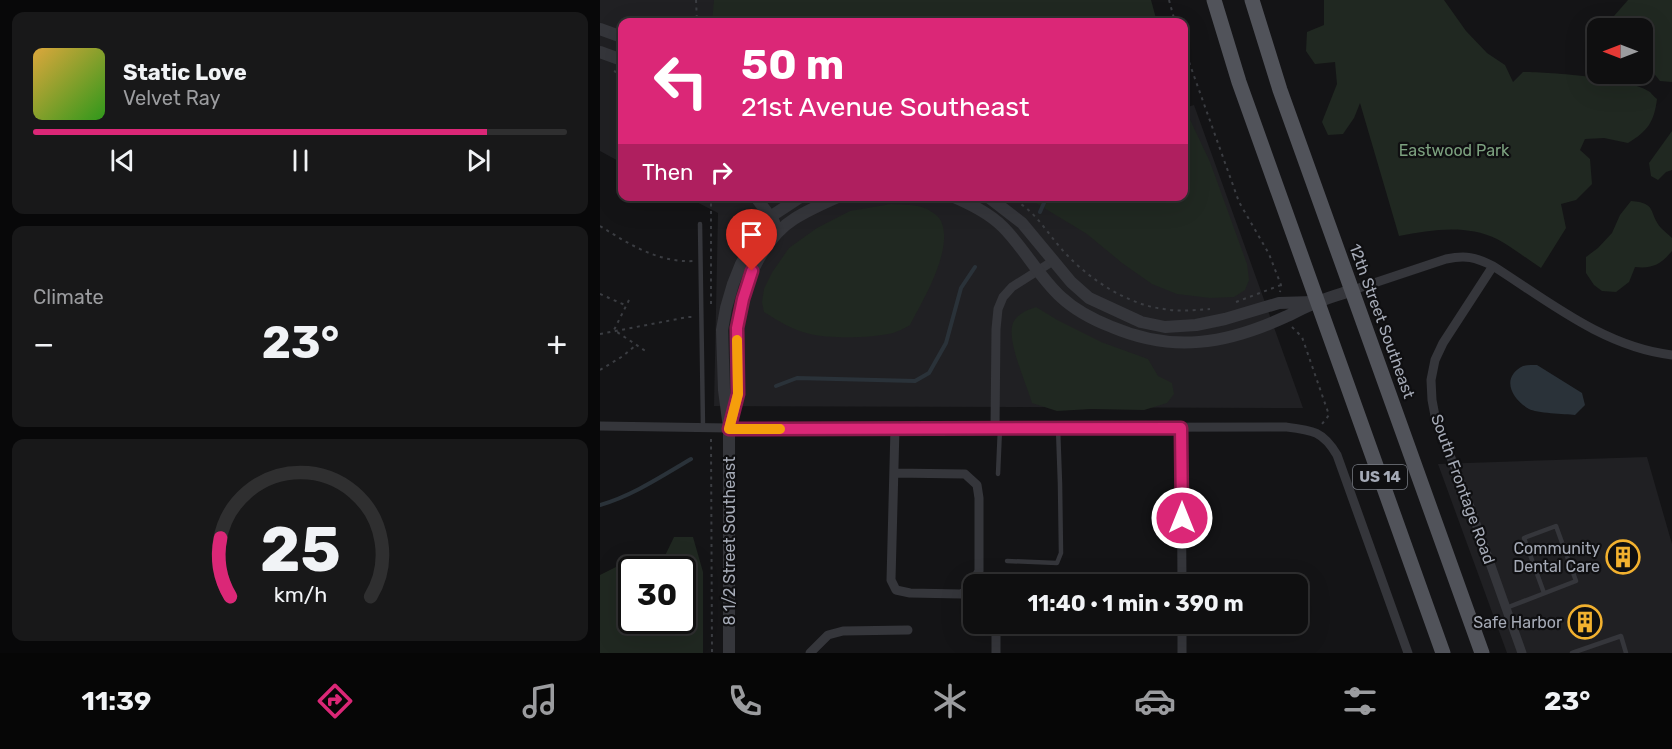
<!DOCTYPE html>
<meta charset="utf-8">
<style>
body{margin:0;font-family:Rubik,sans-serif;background:#181819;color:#f1f3f6;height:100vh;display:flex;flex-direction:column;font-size:22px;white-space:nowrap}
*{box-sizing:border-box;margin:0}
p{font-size:20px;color:#9b9c9f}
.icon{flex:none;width:33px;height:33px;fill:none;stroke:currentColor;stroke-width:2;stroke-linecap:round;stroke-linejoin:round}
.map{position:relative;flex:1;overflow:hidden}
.panel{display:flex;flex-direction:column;gap:12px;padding:12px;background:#080809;width:600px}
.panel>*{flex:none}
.top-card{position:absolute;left:18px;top:18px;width:570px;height:183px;border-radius:12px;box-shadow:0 6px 24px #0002,0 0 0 2px #2f2f30;background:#db2777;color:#fff;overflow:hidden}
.needle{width:39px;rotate:270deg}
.fabs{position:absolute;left:987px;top:18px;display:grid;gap:12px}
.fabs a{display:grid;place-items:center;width:66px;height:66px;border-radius:12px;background:#0f0f10;box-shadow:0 6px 24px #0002,0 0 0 2px #2f2f30;font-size:30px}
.speed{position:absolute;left:18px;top:556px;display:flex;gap:12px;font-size:30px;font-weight:700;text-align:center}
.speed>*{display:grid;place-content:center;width:78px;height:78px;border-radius:50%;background:#0f0f10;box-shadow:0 6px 24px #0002,0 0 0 2px #2f2f30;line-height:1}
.speed .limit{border:3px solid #111;border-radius:9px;background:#fff;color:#111}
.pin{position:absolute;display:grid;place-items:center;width:51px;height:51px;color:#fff;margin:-62px -26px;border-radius:50% 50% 50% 0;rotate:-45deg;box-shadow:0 0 6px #0007}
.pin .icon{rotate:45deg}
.me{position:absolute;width:66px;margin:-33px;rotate:0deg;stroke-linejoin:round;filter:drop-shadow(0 0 4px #0008)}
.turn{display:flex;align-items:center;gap:21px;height:126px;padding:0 24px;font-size:27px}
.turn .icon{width:78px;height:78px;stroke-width:2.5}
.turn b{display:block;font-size:42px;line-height:51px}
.then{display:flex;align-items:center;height:57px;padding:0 24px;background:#0003;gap:12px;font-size:22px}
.big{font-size:45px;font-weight:700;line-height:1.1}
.panel .card{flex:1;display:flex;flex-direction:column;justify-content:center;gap:9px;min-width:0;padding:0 21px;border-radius:12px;background:#181819}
.panel .dial{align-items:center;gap:0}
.dial svg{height:156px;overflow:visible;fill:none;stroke:#2f2f30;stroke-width:7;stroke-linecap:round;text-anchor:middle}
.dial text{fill:#f1f3f6;stroke:none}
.song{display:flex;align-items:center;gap:18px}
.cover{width:72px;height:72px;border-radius:9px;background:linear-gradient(135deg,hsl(40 70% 55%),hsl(110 70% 35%))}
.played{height:6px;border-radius:3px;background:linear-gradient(90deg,#db2777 85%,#2f2f30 85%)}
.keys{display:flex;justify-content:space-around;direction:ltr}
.heat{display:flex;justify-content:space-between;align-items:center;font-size:33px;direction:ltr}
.trip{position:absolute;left:363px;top:574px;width:345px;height:60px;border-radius:12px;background:#0f0f10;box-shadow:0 6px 24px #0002,0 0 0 2px #2f2f30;font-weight:700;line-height:60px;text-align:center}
.tab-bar{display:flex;height:96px;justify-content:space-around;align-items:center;background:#060606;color:#9b9c9f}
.tab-bar .icon{width:42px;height:42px}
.tab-bar .on{color:#db2777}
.tab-bar b{font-size:27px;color:#f1f3f6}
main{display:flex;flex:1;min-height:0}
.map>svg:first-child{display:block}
</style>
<main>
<section class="panel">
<div class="card">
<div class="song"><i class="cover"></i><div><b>Static Love</b><p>Velvet Ray</p></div></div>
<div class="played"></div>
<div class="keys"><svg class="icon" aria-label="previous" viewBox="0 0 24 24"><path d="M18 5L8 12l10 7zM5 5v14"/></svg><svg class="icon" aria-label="pause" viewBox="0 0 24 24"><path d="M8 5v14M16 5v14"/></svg><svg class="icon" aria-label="next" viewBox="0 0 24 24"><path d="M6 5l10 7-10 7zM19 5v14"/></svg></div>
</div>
<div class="card"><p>Climate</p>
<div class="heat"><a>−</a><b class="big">23°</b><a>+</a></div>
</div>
<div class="card dial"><svg viewBox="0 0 100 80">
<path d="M14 69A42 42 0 1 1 86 69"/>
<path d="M14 69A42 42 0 0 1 9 39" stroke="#db2777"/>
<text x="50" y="56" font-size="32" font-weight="700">25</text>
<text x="50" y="72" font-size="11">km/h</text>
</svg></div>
</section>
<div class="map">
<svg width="1072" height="653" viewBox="0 0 1072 653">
<rect width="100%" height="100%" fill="#141416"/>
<!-- built -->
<path fill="#202023" d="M0,0H144V22H22V163L0,151Z
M594,105L703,408L114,406L118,213L87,197L584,196V108Z
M1047,457L1072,544V653H907L838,464Z"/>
<!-- green -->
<path fill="#202821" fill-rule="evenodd" d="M114,0H551L557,22H112Z
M724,0H844L866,31L887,53L905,65L913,82L923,72C949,72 1031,78 1050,92C1052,94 1054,97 1057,99C1054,122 1048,131 1028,143L1004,138L985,139L980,150L990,159L992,184L976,200L961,204L966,228L941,268C927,259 912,247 897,239C865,224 832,230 799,236L760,103L754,118L743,134L728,135L722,122L737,84L735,62L715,64L706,51L707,32L724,25Z
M1028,0H1072V82L1060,81L1043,60L1042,28H1010L1014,16Z
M584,107L610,162L647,264L649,280L645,290L634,297L610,298L577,294L552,284L522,263L487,234L426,197L584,196Z
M1072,131V170L1066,172L1058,180L1051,176L1049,163Z
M1031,201C1058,203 1048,213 1061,228C1064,231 1068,234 1072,238V251C1061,264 1053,269 1035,267L1029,282L1016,292L1002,291L994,285L986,273V257L998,248L1012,233L1020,215Z
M291,204C301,205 318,204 327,209C332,212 339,216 341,221C354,249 323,300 310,325C305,328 299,331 293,333C273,338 230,339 210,334C193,330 178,321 164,312L162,302L164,289L173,271L189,248L217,228L250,211Z
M436,307L459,321L501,342L548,359L558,376L572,383L574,394L567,403L544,410L491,409L457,411L432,403C427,385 406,340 413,323C417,314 427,310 436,307Z
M74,537H93L103,572V653H0V575L24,563L62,562ZM32,570H82V621H32Z"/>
<!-- water -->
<path fill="#2a3239" d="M937,365L982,393L985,405L975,415C965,414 936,413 929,409C912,399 900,378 923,366C927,365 933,365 937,365Z"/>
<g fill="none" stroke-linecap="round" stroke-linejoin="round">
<!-- stream -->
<path stroke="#2a3239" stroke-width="4" d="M555,196L556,198
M440,212L447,196
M176,386L197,378L315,381L329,373L346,343L361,288L375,267
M0,505C32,496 62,476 91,459"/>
<!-- path -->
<path stroke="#3b3d42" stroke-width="2" stroke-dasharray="3 4.5" stroke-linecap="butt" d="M96,0L97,22
M569,0L575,22
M584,48L639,202L669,254L681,285L680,292
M14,71L22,75
M111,196V308
M409,196C414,200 420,203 425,207C441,220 453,241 468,256C492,281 529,305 564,309C580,312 595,310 610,309
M0,226C29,244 58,263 94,261
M0,294L25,305
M29,300L14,330L47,352
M636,302L681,285
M692,327L702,337L729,415L722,424
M0,334L88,317H94
M0,370L23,356L36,345
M111,439L112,653"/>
<!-- service -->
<path stroke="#35363b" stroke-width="4.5" d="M100,224L103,428
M398,474L400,428
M407,561L457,563L461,553L460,484L458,428
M906,608L976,581L956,526L924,538L944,593
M972,653L1021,636L1026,653"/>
<!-- minor -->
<path stroke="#35363b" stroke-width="9" d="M893,266L843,343L835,360L831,380L832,400L836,421L864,490L922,653
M753,290L846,259C866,255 875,257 893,266C948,301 1004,347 1072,355
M0,426L129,428L686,427C712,430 723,431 737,455L808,653
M395,428L396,329L398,309L403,297L412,287L453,261
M581,428L582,585
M294,473L365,474L377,485L379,498V571L368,590L361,594L310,593L296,590L291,580L295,428
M582,624V653
M210,653L228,635L243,631L308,630
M396,653V634"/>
<!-- tertiary -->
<path stroke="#35363b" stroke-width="12" d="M0,29L22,37
M0,52L22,60
M155,196L174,222
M352,196C370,204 389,213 403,227C424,248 439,277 461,297C476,311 494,320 512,327C573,353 626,344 685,317C696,312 706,306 718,302C729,297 741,294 753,290
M387,196L422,223L471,282L489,298L541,322L565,327L596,325L625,319L679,303L713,302
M131,422C133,413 136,404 137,395C140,374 137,351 137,330C139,292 161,240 194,219C208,210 224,203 240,196
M129,653V428L124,390L122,330L126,308L133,284L141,264L152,245L170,217L202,196"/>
<!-- primary -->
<path stroke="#51535a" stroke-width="15" d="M614,0L639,82L843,653
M652,0L680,90L882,653"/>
</g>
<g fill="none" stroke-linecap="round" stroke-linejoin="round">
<defs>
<path id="route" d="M152,271L143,299L137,328L138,394L129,429L581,428L582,518"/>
</defs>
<!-- route casing -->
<use href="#route" stroke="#8e194d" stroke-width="15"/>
<!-- route -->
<use href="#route" stroke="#db2777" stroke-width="10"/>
<!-- slow -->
<path stroke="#f59e0b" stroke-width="10" d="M137,340L138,394L129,429H180"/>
</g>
<!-- icons -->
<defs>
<symbol id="building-ring" viewBox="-11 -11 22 22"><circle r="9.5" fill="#0f0f11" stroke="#f2b12f" stroke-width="1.5"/><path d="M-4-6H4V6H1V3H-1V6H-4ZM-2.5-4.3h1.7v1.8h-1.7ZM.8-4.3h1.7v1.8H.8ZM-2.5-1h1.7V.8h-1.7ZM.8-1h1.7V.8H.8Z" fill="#f2b12f"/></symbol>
</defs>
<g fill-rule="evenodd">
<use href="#building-ring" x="1004" y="538" width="38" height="38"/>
<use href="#building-ring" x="966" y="603" width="38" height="38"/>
</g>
<g text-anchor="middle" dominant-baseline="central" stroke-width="4.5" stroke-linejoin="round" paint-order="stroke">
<!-- shield labels -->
<rect fill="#0f0f11" stroke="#787c84" stroke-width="1.5" x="753" y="465" width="54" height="24" rx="4.5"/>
<g font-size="15" font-weight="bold" fill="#a5aab6">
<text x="780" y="477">US 14</text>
</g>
<!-- park labels -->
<g font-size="16" fill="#7ca17f" stroke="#0f0f11">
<text x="854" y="150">Eastwood Park</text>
</g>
<!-- street labels -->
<g font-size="16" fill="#a5aab6" stroke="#0f0f11">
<text transform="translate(782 321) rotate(70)">12th Street Southeast</text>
<text transform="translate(863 489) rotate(70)">South Frontage Road</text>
<text transform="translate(129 541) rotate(-90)">8 1/2 Street Southeast</text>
</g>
<!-- poi labels -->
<g font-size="16" fill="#a5aab6" stroke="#0f0f11" text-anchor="end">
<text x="1000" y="548">Community<tspan x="1000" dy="18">Dental Care</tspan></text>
<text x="962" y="622">Safe Harbor</text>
</g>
</g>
</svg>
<div class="fabs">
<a><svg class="needle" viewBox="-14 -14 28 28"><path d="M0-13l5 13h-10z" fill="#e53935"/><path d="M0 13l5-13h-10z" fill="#9b9c9f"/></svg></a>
</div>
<div class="speed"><div class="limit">30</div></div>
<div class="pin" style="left:152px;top:271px;background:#d93025"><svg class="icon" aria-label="arrive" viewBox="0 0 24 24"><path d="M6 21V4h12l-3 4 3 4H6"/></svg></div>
<svg class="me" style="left:582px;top:518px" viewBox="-20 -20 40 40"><circle r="17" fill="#db2777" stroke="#fff" stroke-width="3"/><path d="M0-11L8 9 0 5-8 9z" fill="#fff"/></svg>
<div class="trip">11:40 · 1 min · 390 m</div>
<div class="top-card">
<div class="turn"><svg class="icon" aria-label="left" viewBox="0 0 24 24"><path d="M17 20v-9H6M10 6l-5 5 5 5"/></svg><div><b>50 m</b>21st Avenue Southeast</div></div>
<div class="then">Then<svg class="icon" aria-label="right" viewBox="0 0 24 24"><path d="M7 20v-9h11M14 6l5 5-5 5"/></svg></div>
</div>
</div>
</main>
<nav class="tab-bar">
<b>11:39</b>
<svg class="icon on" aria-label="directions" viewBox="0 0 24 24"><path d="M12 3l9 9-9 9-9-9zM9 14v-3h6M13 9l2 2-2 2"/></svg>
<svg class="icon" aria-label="music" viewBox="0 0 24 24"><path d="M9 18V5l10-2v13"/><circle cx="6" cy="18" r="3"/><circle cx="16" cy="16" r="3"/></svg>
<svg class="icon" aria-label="phone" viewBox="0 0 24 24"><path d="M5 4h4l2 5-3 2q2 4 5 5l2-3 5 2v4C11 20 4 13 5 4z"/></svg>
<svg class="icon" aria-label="climate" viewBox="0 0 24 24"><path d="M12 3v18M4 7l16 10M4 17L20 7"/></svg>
<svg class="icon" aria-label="car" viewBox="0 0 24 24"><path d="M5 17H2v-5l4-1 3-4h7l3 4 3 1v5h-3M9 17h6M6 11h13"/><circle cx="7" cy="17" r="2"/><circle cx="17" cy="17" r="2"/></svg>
<svg class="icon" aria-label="filters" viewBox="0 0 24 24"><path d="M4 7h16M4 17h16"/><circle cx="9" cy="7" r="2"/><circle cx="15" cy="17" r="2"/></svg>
<b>23°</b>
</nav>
